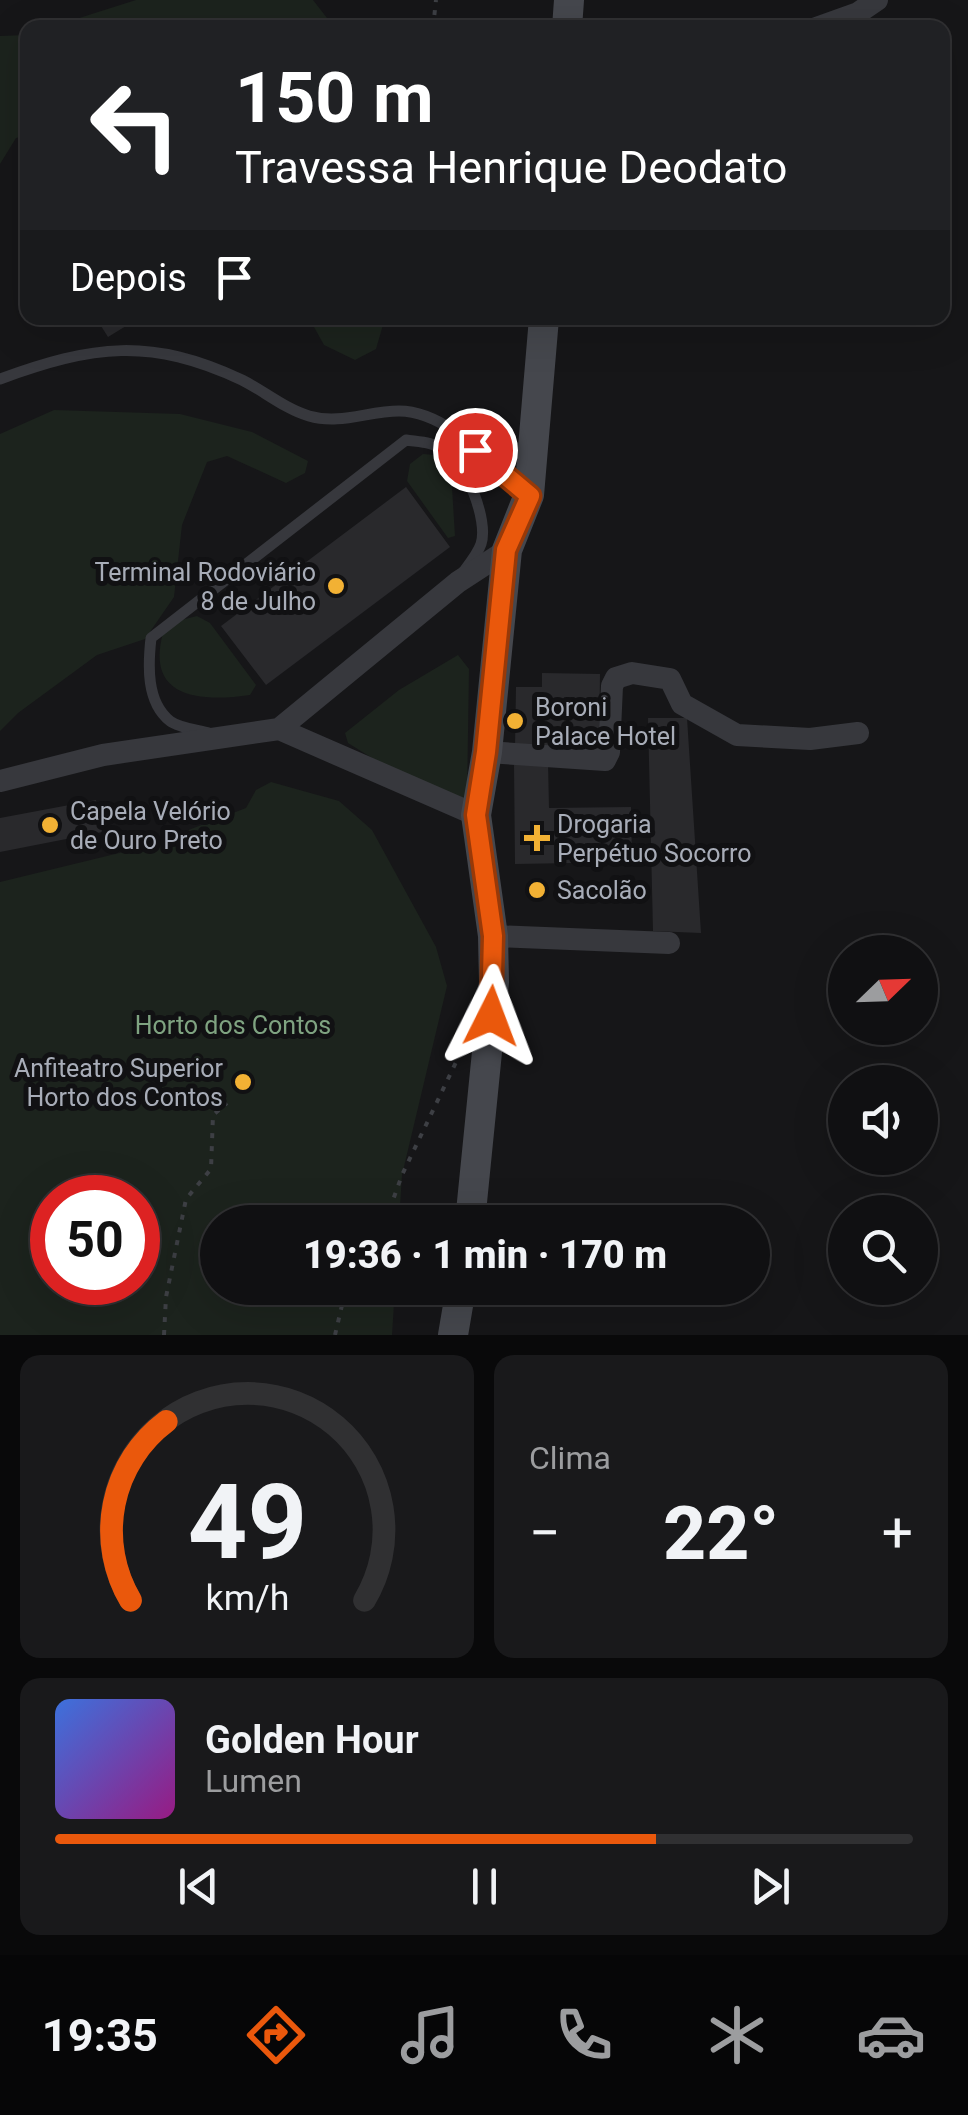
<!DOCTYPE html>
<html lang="pt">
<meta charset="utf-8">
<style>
body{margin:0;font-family:Roboto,sans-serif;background:#19191b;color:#f1f3f6;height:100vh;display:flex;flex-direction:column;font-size:38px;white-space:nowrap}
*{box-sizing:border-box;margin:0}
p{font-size:32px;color:#9c9d9f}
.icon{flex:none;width:55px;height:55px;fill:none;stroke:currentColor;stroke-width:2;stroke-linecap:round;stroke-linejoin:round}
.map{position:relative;height:1335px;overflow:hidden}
.panel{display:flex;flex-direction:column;gap:20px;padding:20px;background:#09090a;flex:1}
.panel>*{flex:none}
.top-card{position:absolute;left:20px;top:20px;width:930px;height:305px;border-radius:20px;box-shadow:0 10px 40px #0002,0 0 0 2px #303032;background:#202124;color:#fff;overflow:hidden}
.needle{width:65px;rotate:67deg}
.buttons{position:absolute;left:828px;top:935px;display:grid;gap:20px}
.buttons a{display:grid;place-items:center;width:110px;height:110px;border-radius:50%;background:#101012;box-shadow:0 10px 40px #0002,0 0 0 2px #303032;font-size:50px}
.speed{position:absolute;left:30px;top:1175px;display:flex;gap:20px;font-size:50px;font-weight:700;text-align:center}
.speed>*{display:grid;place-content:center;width:130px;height:130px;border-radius:50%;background:#101012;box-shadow:0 10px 40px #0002,0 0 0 2px #303032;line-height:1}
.speed .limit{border:15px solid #d22;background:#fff;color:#111}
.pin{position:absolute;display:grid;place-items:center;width:85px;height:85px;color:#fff;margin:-42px;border:5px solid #fff;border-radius:50%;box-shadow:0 2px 10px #0007}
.me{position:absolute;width:110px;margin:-55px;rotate:3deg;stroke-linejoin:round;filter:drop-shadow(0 0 8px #0008)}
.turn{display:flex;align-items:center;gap:35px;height:210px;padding:0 50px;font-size:45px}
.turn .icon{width:130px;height:130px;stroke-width:2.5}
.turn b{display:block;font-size:70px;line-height:85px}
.then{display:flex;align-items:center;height:95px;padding:0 50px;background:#0003;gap:20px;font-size:38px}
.big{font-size:75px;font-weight:800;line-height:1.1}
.panel .widget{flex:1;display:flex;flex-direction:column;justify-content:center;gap:15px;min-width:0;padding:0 35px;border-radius:20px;background:#19191b}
.panel .dial{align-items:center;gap:0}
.dial svg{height:260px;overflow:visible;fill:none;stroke:#303032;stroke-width:7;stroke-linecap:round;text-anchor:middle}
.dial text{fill:#f1f3f6;stroke:none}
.song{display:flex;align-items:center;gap:30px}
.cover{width:120px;height:120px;border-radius:15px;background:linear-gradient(135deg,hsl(220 70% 55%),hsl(310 70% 35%))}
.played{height:10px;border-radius:5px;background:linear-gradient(90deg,#ea580c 70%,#303032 70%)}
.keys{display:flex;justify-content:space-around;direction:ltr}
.heat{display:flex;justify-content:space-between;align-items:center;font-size:55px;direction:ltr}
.panel .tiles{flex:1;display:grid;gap:20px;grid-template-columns:1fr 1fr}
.widget:last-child{grid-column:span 2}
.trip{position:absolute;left:200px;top:1205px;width:570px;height:100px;border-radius:50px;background:#101012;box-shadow:0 10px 40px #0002,0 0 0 2px #303032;font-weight:800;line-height:100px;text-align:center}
.dock{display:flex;height:160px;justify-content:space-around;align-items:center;background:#060607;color:#9c9d9f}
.dock .icon{width:70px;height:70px}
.dock .current{color:#ea580c}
.dock b{font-size:45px;color:#f1f3f6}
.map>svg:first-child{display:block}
</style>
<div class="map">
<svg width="968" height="1335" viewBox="0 0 968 1335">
<rect width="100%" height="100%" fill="#161618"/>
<!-- green -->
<path fill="#1c231d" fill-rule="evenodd" d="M136,0H313L334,27H51Z
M27,35V135L16,138L0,164V36Z
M309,318H385L376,349L355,360L324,345Z
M54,410L180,414L252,432L308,461L305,473L286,483L227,456L207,462L182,525L174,597L145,639L97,655L18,713L0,731V434Z
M423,454L434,455L451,471L455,536L448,538L407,481L410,464Z
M197,616L210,623L256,685L250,695C201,702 145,699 163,633L181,620Z
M458,655L469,669L467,798L454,809L348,743L345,733L399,690Z
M271,782L339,801L372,830L436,947L447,986L402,1175L399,1222H218V1288H395L392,1335H0V882L144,847L246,808L256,790ZM52,1198H138V1282H52Z"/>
<!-- building -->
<path fill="#29292c" d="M96,318H139L108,337Z
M406,487L450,547L266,685L221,626Z
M542,673L600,674L599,750L515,748L516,687H542Z
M648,718H687L701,933L653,931Z
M548,762L549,808L631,807L632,862L515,864L514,763Z
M96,800L102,832L0,852V818Z"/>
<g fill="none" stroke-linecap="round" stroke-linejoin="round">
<!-- path -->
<path stroke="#3d3f44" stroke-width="4" stroke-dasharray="5 8" stroke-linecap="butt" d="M433,28L436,0
M385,1222L402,1175L458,1058
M164,1335L166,1297L186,1199L211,1169L213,1115L227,1103
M335,1335L346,1288"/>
<!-- lane -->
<path stroke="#37383d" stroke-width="11" d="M0,379C93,345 150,337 242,380C264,391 285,409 309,416C340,425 368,411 399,411C447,411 491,463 525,492
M209,733C198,730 179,728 170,721C146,702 148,665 151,638L406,440C419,442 433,442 445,450C465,462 489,520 481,544C478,553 470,563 464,571"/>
<!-- street -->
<path stroke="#37383d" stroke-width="22" d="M816,28L858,13L877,0
M279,729L476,815
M487,752L605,760L609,752L612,686L616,678L632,673L670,679L682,704L737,735L810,739L858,733
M0,781L103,755L279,729L458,582L507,550
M493,936L669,943"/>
<!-- secondary -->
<path stroke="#45474d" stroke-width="30" d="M567,28L569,0
M470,1222L494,982L493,936L476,815L487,752L507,550L529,495L544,318
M453,1335L461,1288"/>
</g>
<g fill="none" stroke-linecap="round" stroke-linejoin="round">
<defs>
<path id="route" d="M475,450L530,496L506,550L486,752L476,815L493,936L491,1016"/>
</defs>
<!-- route casing -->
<use href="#route" stroke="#983908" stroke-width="25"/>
<!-- route -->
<use href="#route" stroke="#ea580c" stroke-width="18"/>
</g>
<!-- markers -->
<g fill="#f2b134" stroke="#111113" stroke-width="4">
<circle cx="336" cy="586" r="10"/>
<circle cx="515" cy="721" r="10"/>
<circle cx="50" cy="825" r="10"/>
<path d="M532 823h10v10h10v10h-10v10h-10v-10h-10v-10h10z"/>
<circle cx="537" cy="890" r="10"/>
<circle cx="243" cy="1082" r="10"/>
</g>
<g text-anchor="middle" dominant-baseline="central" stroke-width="10" stroke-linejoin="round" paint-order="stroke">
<!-- poi labels -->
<g font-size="25" fill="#a8adb8" stroke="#111113" text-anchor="start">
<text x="316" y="572" text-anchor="end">Terminal Rodoviário<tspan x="316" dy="29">8 de Julho</tspan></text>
<text x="535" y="707">Boroni<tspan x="535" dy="29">Palace Hotel</tspan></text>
<text x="70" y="811">Capela Velório<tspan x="70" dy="29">de Ouro Preto</tspan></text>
<text x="557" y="824">Drogaria<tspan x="557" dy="29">Perpétuo Socorro</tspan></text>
<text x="557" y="890">Sacolão</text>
<text x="223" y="1068" text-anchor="end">Anfiteatro Superior<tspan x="223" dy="29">Horto dos Contos</tspan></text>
</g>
<!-- park labels -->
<g font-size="25" fill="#7fa381" stroke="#111113">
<text x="233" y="1025">Horto dos Contos</text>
</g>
</g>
</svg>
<div class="buttons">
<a><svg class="needle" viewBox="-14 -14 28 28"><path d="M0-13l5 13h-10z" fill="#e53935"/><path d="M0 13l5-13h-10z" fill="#9c9d9f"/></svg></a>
<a><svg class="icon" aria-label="sound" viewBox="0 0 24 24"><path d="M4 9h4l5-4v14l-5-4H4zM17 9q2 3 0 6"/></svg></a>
<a><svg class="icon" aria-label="search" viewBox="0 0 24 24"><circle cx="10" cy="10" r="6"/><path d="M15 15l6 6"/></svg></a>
</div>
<div class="speed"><div class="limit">50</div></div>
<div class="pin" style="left:475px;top:450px;background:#d93025"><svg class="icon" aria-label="arrive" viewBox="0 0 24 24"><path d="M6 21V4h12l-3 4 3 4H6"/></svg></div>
<svg class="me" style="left:491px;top:1016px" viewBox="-20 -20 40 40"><path d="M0-17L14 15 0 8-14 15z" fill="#ea580c" stroke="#fff" stroke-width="4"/></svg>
<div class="trip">19:36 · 1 min · 170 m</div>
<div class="top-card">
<div class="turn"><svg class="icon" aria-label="left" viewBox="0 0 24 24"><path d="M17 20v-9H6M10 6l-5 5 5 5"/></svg><div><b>150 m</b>Travessa Henrique Deodato</div></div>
<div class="then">Depois<svg class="icon" aria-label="arrive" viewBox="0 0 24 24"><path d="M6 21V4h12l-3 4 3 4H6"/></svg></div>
</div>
</div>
<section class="panel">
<div class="tiles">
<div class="widget dial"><svg viewBox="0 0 100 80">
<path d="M14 69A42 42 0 1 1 86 69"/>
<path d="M14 69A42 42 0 0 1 25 14" stroke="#ea580c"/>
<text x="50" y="56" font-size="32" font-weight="700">49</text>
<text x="50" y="72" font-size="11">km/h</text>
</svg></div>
<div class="widget"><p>Clima</p>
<div class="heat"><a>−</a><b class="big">22°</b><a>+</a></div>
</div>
<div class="widget">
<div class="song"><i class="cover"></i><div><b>Golden Hour</b><p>Lumen</p></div></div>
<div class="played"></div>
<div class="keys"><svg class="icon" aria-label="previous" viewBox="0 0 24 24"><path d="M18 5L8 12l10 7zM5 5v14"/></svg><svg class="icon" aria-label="pause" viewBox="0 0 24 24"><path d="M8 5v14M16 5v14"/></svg><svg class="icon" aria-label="next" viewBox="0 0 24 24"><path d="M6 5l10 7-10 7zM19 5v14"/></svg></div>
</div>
</div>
</section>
<nav class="dock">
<b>19:35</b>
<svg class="icon current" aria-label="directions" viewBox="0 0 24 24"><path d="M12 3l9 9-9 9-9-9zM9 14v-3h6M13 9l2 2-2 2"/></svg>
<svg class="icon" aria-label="music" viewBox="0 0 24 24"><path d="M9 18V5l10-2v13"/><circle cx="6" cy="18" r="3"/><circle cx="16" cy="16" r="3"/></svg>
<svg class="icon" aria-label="phone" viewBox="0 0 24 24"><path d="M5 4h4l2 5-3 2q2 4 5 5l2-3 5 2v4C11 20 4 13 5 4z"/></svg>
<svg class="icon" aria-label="climate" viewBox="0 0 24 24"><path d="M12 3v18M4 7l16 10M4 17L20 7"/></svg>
<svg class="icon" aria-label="car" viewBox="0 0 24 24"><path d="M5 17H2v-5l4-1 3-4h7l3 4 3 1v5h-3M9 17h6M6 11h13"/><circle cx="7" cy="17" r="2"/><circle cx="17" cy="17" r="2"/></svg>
</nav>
